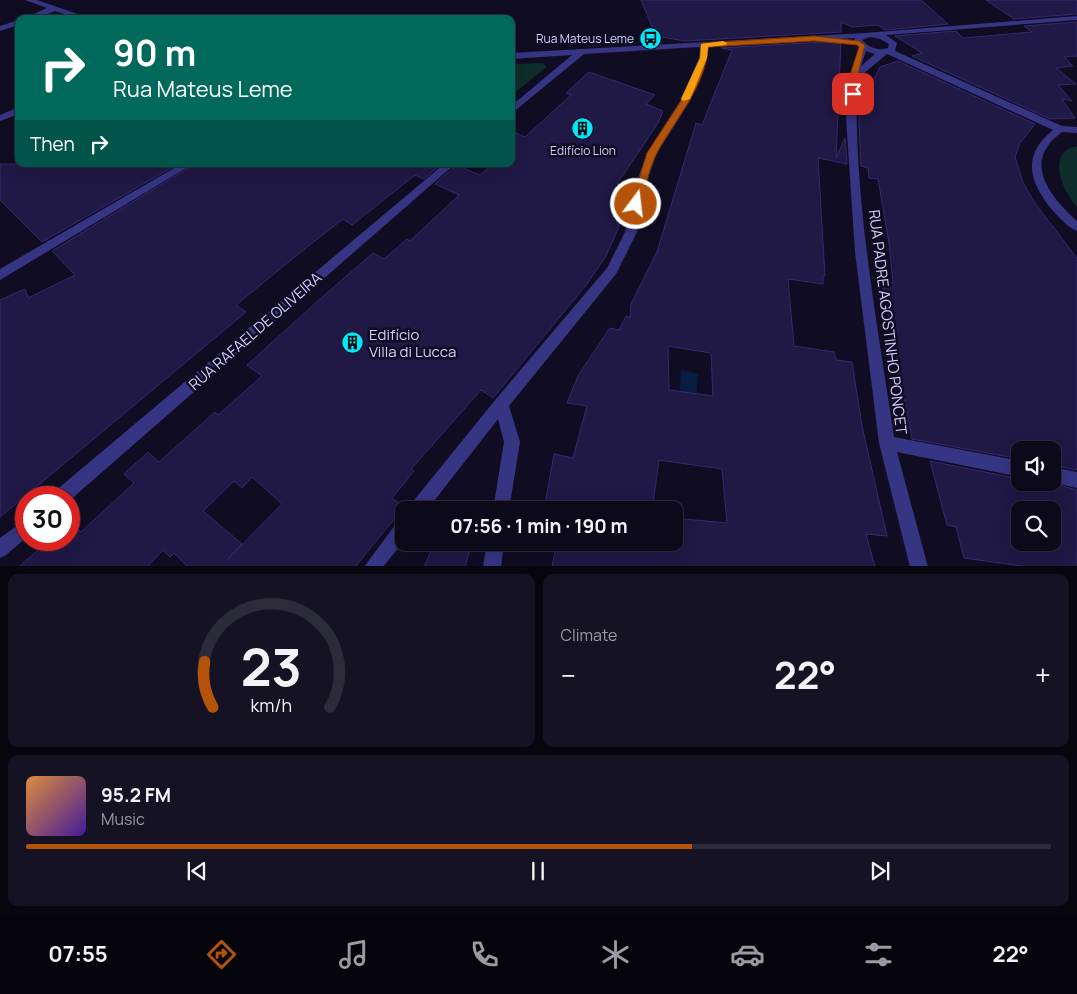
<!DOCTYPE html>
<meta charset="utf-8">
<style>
body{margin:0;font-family:Manrope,sans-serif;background:#151323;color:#f1f3f6;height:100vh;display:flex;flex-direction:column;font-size:19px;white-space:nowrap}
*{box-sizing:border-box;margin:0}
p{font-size:16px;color:#9a9aa2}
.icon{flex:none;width:28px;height:28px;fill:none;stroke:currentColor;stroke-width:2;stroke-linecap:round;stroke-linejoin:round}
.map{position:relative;height:566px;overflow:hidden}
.drawer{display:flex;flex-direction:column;gap:8px;padding:8px;background:#07060e;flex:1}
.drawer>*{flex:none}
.top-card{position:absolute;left:15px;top:15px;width:500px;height:152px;border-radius:10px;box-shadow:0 5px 20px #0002,0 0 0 1px #2c2b39;background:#00695c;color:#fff;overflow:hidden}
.tools{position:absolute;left:1011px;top:441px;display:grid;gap:10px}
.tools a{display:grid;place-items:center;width:50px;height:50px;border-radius:10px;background:#0c0a1a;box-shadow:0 5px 20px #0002,0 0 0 1px #2c2b39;font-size:25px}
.speed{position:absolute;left:15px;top:486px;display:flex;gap:10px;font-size:25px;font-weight:700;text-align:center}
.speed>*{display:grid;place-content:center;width:65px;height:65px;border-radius:50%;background:#0c0a1a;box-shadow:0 5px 20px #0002,0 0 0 1px #2c2b39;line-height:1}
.speed .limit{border:8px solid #d22;background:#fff;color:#111}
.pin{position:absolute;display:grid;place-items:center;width:42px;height:42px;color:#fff;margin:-21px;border-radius:10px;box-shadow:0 2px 8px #0006}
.me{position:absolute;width:55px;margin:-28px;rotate:15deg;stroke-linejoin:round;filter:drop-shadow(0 0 4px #0008)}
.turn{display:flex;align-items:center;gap:18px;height:105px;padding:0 15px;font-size:22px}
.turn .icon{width:65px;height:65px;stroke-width:2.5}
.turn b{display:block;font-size:35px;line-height:42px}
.then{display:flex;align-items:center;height:48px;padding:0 15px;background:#0003;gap:10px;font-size:19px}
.big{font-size:38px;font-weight:700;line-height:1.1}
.drawer .card{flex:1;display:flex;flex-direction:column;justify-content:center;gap:8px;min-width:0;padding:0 18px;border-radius:10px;background:#151323}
.drawer .dial{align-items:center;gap:0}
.dial svg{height:130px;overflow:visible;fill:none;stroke:#2c2b39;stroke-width:7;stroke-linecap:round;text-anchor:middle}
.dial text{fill:#f1f3f6;stroke:none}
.song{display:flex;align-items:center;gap:15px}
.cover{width:60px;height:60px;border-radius:8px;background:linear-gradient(135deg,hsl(30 70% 55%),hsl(260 70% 35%))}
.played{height:5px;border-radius:2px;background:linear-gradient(90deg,#b45309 65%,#2c2b39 65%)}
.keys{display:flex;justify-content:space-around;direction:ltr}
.heat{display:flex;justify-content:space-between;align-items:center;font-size:28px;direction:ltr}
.drawer .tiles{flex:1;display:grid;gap:8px;grid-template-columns:1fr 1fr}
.card:last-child{grid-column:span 2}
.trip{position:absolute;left:395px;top:501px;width:288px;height:50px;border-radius:10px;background:#0c0a1a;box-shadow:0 5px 20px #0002,0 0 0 1px #2c2b39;font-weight:700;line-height:50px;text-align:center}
.menu{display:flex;height:80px;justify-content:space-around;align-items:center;background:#05040a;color:#9a9aa2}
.menu .icon{width:35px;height:35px}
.menu .selected{color:#b45309}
.menu b{font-size:22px;color:#f1f3f6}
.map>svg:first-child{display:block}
</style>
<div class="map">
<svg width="1077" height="567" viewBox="0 0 1077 567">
<rect width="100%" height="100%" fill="#100d23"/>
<!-- green -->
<path fill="#0f2d2b" d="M543,63L546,67L511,96V64Z
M1077,146V207C1063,192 1045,152 1077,146Z"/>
<!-- water -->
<path fill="#071e42" d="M681,370L698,374L696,406L679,404Z"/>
<!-- building -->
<path fill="#201845" stroke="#352972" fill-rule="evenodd" d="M641,0H921L948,24L885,30L878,25L852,27L841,22V32L685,41L656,36Z
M986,0H1077V14L1014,19Z
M1077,22V56L1064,57L1073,66L1056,68L1076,84L1058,85L1072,101L1062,99L1075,118L1050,119L912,56L922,53L895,36L956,31L963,38L1032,32L1024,26Z
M841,41L836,158L845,138L847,164L818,158L825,276H823V284L788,279L794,346L834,352L836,360L852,362L862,426L887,536L866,534L875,567H552L557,542H674V518L727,523L722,469L659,460L652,510H544L554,454L573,458L587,406L567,403L578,376L610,328L619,330L626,316L630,318L631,304L657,252L696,123L702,125L732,50L721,48ZM668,346L711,353L713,396L669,390Z
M898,61L1035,124L1020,143L1015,157L1023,182L1034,202L1077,258V470L1052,465V450H1020V459L912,439L882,281L893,283L889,243L878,179L869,178L868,168L861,166L859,123V110L880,67Z
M589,72L655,95L646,104L663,111L658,123L617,184L623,185L614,208L622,212L618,229L606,256L587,284L493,398L481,390L411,469L414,471L392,498L404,507L355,567H188L174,553L170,557L163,550L147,567H19L49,540H69V521L81,532L134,483L124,474L148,452L159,462L215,412L218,415L262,376L247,365L319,300L373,253L384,259L407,239L410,241L459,195L435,184L456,165L480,175L492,164H511V131L525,137L571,95L566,93ZM252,477L282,504L228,559L242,544L203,511L234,481L242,488Z
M0,164H178L42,242L0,200Z
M195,164H441L424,179L415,175L352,225L343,219L302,251L236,305L246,312L0,517V300L25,289L28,298L75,275L52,251Z
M930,461L1020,479V482H1049L1077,490V567H1029L964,558L956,527L947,525ZM1020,510H1052V542H1020Z
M435,542H472L465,567H424Z"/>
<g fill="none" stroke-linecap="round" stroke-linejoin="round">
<!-- minor -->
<path fill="#363584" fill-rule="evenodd" d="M25,0H37L92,19H79L55,11L35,19H23L47,8Z
M1077,16V20L886,35L897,43L895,51L1062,126L1077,127V133L1062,132C1058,136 1051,140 1048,146C1028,172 1058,204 1077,221V231C1068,228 1060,218 1053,211C1029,182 1021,156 1053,130L887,54L857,79C853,196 877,321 894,437L1020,461V477L897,452L928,567H910L879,443L855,252L846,118L849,78L859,47L854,40L855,38L709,47L707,58L690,101L657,153L644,189L637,232L616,274L509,406L520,442L509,510H493L504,442L498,419L427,510H409L411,504L496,399L607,268L625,232L634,189L647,153L680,101L699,58L700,47L584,54L511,114V106L572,55L511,59V53L865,33ZM870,37L880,39L889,44L888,48C878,51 869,48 862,40ZM866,51L875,54L861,66Z
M19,20V25L0,31V26Z
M19,107V114L0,121V115Z
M181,164H193L0,280V269Z
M444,164H455L69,501V498H52L54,492Z
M1052,467L1077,472V488L1051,482Z
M26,519V538L6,555L0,558V538Z
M404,519V541L383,567H364L398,521Z
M487,542H504L501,567H483Z"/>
</g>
<!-- route -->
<path fill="#b45309" stroke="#753606" d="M814,36L859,41L865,45L857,78L856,95L849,94V78L859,47L857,45L814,41L708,47C706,86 676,118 658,151C649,167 646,187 641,204L636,207L633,206L631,204L647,153L681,101L700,58L702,43Z"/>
<!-- slow -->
<path fill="#f59e0b" d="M723,41L727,43L726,45L708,47L707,58L690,99L683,101L681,99L700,58L701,44Z"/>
<!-- icons -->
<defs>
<symbol id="bus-disc" viewBox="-11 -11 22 22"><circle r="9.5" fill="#00e8fa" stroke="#100d23"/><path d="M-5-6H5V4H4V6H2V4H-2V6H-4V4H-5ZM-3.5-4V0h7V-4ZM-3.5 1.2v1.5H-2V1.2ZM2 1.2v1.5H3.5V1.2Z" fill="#111"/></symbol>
<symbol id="building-disc" viewBox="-11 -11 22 22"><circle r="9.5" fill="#00e8fa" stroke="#100d23"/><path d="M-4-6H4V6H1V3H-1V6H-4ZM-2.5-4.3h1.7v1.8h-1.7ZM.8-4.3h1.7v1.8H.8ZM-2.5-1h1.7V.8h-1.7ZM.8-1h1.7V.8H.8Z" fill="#111"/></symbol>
</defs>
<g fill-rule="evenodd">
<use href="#bus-disc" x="638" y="26" width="25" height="25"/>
<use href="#building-disc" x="570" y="116" width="25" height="25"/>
<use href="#building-disc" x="340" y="330" width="25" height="25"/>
</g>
<g text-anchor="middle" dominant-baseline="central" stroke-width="5" stroke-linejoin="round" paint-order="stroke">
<!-- far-poi labels -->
<g font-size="12" fill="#d3cfff" stroke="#100d23" text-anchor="end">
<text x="634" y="38">Rua Mateus Leme</text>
<text x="583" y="150" text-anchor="middle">Edifício Lion</text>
</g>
<!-- street labels -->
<g font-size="15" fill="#d3cfff" stroke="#100d23">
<text transform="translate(888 322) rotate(83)">RUA PADRE AGOSTINHO PONCET</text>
<text transform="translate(255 331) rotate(-41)">RUA RAFAEL DE OLIVEIRA</text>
</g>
<!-- poi labels -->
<g font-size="15" fill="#d3cfff" stroke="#100d23" text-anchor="start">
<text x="369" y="334">Edifício<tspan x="369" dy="17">Villa di Lucca</tspan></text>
</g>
</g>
</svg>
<div class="tools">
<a><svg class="icon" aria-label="sound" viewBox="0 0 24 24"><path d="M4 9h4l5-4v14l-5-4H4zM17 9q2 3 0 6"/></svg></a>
<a><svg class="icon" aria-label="search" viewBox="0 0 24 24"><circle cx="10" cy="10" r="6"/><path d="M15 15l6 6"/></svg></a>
</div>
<div class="speed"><div class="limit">30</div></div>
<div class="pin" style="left:853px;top:94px;background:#d93025"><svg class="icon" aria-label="arrive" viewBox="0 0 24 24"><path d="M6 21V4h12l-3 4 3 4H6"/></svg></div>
<svg class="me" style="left:636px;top:204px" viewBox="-20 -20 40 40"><circle r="17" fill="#b45309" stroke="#fff" stroke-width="3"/><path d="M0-11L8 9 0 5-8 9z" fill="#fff"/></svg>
<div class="trip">07:56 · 1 min · 190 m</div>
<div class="top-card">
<div class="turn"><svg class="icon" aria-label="right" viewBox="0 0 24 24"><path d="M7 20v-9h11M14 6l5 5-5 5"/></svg><div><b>90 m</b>Rua Mateus Leme</div></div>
<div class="then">Then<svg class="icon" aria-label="right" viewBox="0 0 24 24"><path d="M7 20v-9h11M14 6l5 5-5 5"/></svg></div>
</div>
</div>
<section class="drawer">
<div class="tiles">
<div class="card dial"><svg viewBox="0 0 100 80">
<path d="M14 69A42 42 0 1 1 86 69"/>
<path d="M14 69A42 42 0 0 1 9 41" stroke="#b45309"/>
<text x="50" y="56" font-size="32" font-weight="700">23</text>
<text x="50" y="72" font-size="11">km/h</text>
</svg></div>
<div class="card"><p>Climate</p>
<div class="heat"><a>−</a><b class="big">22°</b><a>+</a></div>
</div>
<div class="card">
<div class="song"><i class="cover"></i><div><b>95.2 FM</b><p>Music</p></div></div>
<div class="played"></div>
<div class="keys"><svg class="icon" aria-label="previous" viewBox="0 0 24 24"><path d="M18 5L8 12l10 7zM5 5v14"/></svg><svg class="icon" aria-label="pause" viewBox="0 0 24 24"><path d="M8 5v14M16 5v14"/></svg><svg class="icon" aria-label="next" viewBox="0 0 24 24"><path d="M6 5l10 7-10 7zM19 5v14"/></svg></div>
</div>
</div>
</section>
<nav class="menu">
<b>07:55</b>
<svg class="icon selected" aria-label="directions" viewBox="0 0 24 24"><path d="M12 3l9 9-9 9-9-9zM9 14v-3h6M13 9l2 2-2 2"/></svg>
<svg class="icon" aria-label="music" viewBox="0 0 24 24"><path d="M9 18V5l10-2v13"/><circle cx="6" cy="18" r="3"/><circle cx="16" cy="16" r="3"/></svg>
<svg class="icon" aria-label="phone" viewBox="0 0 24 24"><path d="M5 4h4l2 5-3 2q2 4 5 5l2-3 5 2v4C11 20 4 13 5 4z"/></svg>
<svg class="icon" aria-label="climate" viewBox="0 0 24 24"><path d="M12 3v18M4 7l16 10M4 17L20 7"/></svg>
<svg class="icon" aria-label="car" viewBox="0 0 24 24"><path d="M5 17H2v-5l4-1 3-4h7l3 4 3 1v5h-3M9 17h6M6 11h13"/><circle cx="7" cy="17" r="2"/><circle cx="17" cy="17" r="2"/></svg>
<svg class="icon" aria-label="filters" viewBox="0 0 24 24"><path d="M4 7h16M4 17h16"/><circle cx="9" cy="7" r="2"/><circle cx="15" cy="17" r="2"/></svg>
<b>22°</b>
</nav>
